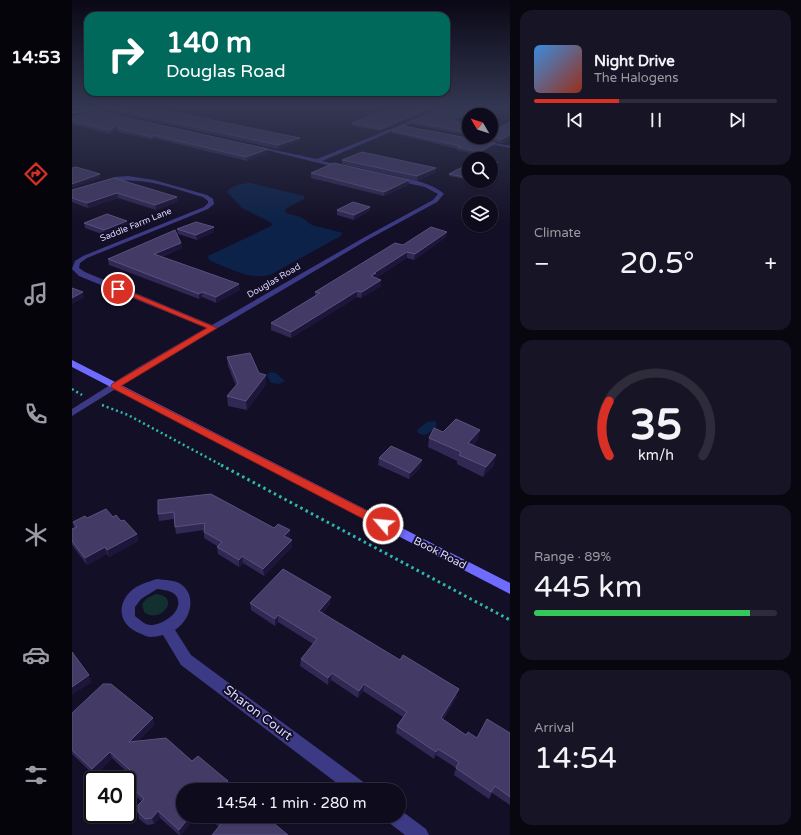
<!DOCTYPE html>
<meta charset="utf-8">
<style>
body{margin:0;font-family:"Varela Round",sans-serif;background:#171425;color:#f1f3f6;height:100vh;display:flex;flex-direction:column;font-size:15px;white-space:nowrap}
*{box-sizing:border-box;margin:0}
p{font-size:13px;color:#9b9ba3}
.icon{flex:none;width:22px;height:22px;fill:none;stroke:currentColor;stroke-width:2;stroke-linecap:round;stroke-linejoin:round}
.map{position:relative;flex:1;overflow:hidden}
.side{display:flex;flex-direction:column;gap:10px;padding:10px;background:#08060f;width:291px}
.side>*{flex:none}
.banner{position:absolute;left:12px;top:12px;width:366px;height:84px;border-radius:12px;box-shadow:0 1px 3px #0004,0 0 0 1px #2e2b3b;background:#00695c;color:#fff;overflow:hidden}
.needle{width:26px;rotate:309deg}
.fabs{position:absolute;left:390px;top:108px;display:grid;gap:8px}
.fabs a{display:grid;place-items:center;width:36px;height:36px;border-radius:50%;background:#0e0b1c;box-shadow:0 1px 3px #0004,0 0 0 1px #2e2b3b;font-size:20px}
.speed{position:absolute;left:12px;top:771px;display:flex;gap:8px;font-size:20px;font-weight:700;text-align:center}
.speed>*{display:grid;place-content:center;width:52px;height:52px;border-radius:50%;background:#0e0b1c;box-shadow:0 1px 3px #0004,0 0 0 1px #2e2b3b;line-height:1}
.speed .limit{border:2px solid #111;border-radius:6px;background:#fff;color:#111}
.pin{position:absolute;display:grid;place-items:center;width:34px;height:34px;color:#fff;margin:-17px;border:2px solid #fff;border-radius:50%;box-shadow:0 1px 4px #0007}
.me{position:absolute;width:44px;margin:-22px;rotate:297deg;stroke-linejoin:round;filter:drop-shadow(0 0 3px #0008)}
.turn{display:flex;align-items:center;gap:14px;height:84px;padding:0 16px;font-size:18px}
.turn .icon{width:52px;height:52px;stroke-width:2.5}
.turn b{display:block;font-size:28px;line-height:34px}
.big{font-size:30px;font-weight:600;line-height:1.1}
.side .widget{flex:1;display:flex;flex-direction:column;justify-content:center;gap:6px;min-width:0;padding:0 14px;border-radius:12px;background:#171425}
.side .dial{align-items:center;gap:0}
.dial svg{height:104px;overflow:visible;fill:none;stroke:#2e2b3b;stroke-width:7;stroke-linecap:round;text-anchor:middle}
.dial text{fill:#f1f3f6;stroke:none}
.song{display:flex;align-items:center;gap:12px}
.cover{width:48px;height:48px;border-radius:6px;background:linear-gradient(135deg,hsl(210 70% 55%),hsl(10 70% 35%))}
.played{height:4px;border-radius:2px;background:linear-gradient(90deg,#d93025 35%,#2e2b3b 35%)}
.keys{display:flex;justify-content:space-around;direction:ltr}
.heat{display:flex;justify-content:space-between;align-items:center;font-size:22px;direction:ltr}
.charge{height:6px;border-radius:3px;background:linear-gradient(90deg,#34c759 89%,#2e2b3b 0)}
.trip{position:absolute;left:104px;top:783px;width:230px;height:40px;border-radius:20px;background:#0e0b1c;box-shadow:0 1px 3px #0004,0 0 0 1px #2e2b3b;font-weight:600;line-height:40px;text-align:center}
main{display:flex;flex:1;min-height:0}
.dock{display:flex;flex-direction:column;width:72px;justify-content:space-around;align-items:center;background:#06040b;color:#9b9ba3}
.dock .icon{width:28px;height:28px}
.dock .active{color:#d93025}
.dock b{font-size:18px;color:#f1f3f6}
.map>svg:first-child{display:block}
</style>
<main>
<nav class="dock">
<b>14:53</b>
<svg class="icon active" aria-label="directions" viewBox="0 0 24 24"><path d="M12 3l9 9-9 9-9-9zM9 14v-3h6M13 9l2 2-2 2"/></svg>
<svg class="icon" aria-label="music" viewBox="0 0 24 24"><path d="M9 18V5l10-2v13"/><circle cx="6" cy="18" r="3"/><circle cx="16" cy="16" r="3"/></svg>
<svg class="icon" aria-label="phone" viewBox="0 0 24 24"><path d="M5 4h4l2 5-3 2q2 4 5 5l2-3 5 2v4C11 20 4 13 5 4z"/></svg>
<svg class="icon" aria-label="climate" viewBox="0 0 24 24"><path d="M12 3v18M4 7l16 10M4 17L20 7"/></svg>
<svg class="icon" aria-label="car" viewBox="0 0 24 24"><path d="M5 17H2v-5l4-1 3-4h7l3 4 3 1v5h-3M9 17h6M6 11h13"/><circle cx="7" cy="17" r="2"/><circle cx="17" cy="17" r="2"/></svg>
<svg class="icon" aria-label="filters" viewBox="0 0 24 24"><path d="M4 7h16M4 17h16"/><circle cx="9" cy="7" r="2"/><circle cx="15" cy="17" r="2"/></svg>
</nav>
<div class="map">
<svg width="438" height="835" viewBox="0 0 438 835">
<rect width="100%" height="100%" fill="#130f26"/>
<!-- green -->
<path fill="#12302f" d="M84,594C91,595 97,597 96,605C92,615 80,619 72,612L70,604L75,598Z"/>
<!-- water -->
<path fill="#0c2248" d="M179,183L232,196V199L215,208L213,210L214,213L229,217L240,225L271,233L267,237L198,275C179,280 158,269 141,262L137,260L136,256L199,226L200,224L198,222L170,208L155,192C159,185 171,183 179,183Z
M198,372L204,373L213,381L207,384L199,383L195,375Z
M362,421L364,422V427C358,432 354,438 346,433L345,430L355,422Z"/>
<g fill="none" stroke-linecap="round" stroke-linejoin="round">
<!-- path-far1 -->
<path stroke="#2fb8b0" stroke-width="2.5" stroke-dasharray="2 3" stroke-linecap="butt" d="M0,389L10,395
M30,405L56,415L151,466"/>
<!-- path -->
<path stroke="#2fb8b0" stroke-width="3" stroke-dasharray="2.5 3.5" stroke-linecap="butt" d="M149,465L438,620"/>
<!-- street -->
<path fill="#3d3a85" fill-rule="evenodd" d="M15,108L37,113L39,114L37,115L15,110Z
M370,108H375L250,161L273,166V168L271,169L182,147L184,146L245,159Z
M409,140L438,146V148L409,142Z
M56,176L82,180L135,195L141,199L142,204L136,209L15,258L8,263L7,268L13,272L140,325L293,237L361,200L366,194L353,187L322,180V178C335,177 363,184 372,194L365,202L297,239L71,372L0,416V409L65,368L134,328L7,276L0,269L3,261L11,256L132,207L136,203V201L131,197C96,187 67,174 30,184L27,182L43,177Z
M85,579C92,580 101,580 107,583C126,594 119,620 103,630L119,655L294,784L297,790H274L109,665L91,635C87,636 82,637 78,637C75,637 70,634 67,633C47,625 44,605 59,591C67,584 76,582 85,579ZM85,589C91,590 101,590 105,597C112,611 91,625 79,625C73,625 68,620 63,616V607L69,599Z
M327,809L354,829L357,835H333L316,822L313,816H327Z"/>
<!-- secondary -->
<path fill="#6f6bff" fill-rule="evenodd" d="M18,108H24L0,114V112Z
M0,360L438,583V594L0,367Z"/>
</g>
<!-- wall -->
<path fill="#312854" d="M36,108L228,141L206,149L36,111Z
M366,108L330,122H326L324,125L308,131L280,126V123Z
M402,114L397,115V116L384,121L397,124V136L340,124V121Z
M0,117L196,153L175,161L81,138V140L46,132V129L38,134L0,124Z
M438,122V138L430,143L401,137H419L425,129Z
M320,131L422,146L407,155L385,150V149L320,133Z
M270,160L364,168V172L345,181L270,164Z
M397,164V180L377,176V174Z
M239,173L336,185L312,196L239,178Z
M42,178L106,201L84,210L46,198L16,208L0,202V190Z
M298,207L297,211L282,220L265,215V210Z
M12,223L56,226L32,235L13,228Z
M105,229L142,232L125,240L106,234Z
M374,237L342,260L335,258L304,278L309,286L289,298L285,297L219,338L199,330V323L243,296V292L331,245Z
M109,243L110,248L89,257L168,290L144,303L130,297L127,299L37,265L36,259Z
M155,357L187,373L194,384L175,410L156,406L155,396L164,386L156,366Z
M357,438L406,439L401,445L422,465L411,477L385,464V461L356,447Z
M307,458L349,467L337,479L306,465Z
M86,500L218,537L217,538L220,540V547L192,576L171,563L167,567L146,554L145,546L132,538V530L104,534L102,519L87,521L86,514Z
M41,517L49,521L65,534L66,541L37,557L35,554L15,565L0,545V529L2,528L1,522L15,518Z
M178,603L258,604L250,614L385,696L371,720L394,735L405,738L438,733V805L420,793L417,799L382,775L384,768L364,755L362,759L324,733L325,726L331,717L291,691L286,698L259,680L256,685L228,666L229,659L241,644L206,622L203,626L179,610Z
M0,713L81,718L82,725L66,741L120,761L156,788L155,790H111V816H125L109,835H107L88,818L82,824L75,825L67,819L66,812L69,801L55,788V780H50V779L56,773L40,758L23,776L0,754Z
M135,816H193L147,827Z"/>
<!-- shaded-wall -->
<path fill="#1d163a" d="M360,108H366L330,122V120Z
M402,111V114L397,115V116L378,124V120Z
M326,120V122L324,125L308,131L309,129Z
M46,125L47,128L38,134V130Z
M438,135V138L430,143V139Z
M228,138V141L206,149V145Z
M423,143L422,146L407,155V152Z
M196,149V153L175,161L174,157Z
M426,162L425,164L419,168V166Z
M364,168V172L345,181V176Z
M28,174V178L0,188V184Z
M337,180L336,185L312,196V192Z
M45,193L46,198L16,208L15,203Z
M105,197L106,201L84,210L83,205Z
M298,207L297,211L282,220V215Z
M55,221L56,226L32,235V230Z
M142,227V232L125,240L124,235Z
M375,232L374,237L342,260L343,254Z
M109,243L110,248L82,259V254Z
M335,252V258L304,278L303,279L299,276L302,273Z
M309,280V286L289,298L290,292Z
M167,284L168,290L144,303V297Z
M285,291V297L219,338V332Z
M11,292L12,298L0,304V298Z
M130,292V297L127,299V294Z
M194,375V384L175,410L174,401Z
M408,430L406,439L394,452L396,443Z
M424,455L422,465L411,477L414,467Z
M350,460L349,467L337,479L338,473Z
M218,530V537L212,542V536Z
M65,534L66,541L37,557L35,550Z
M220,540V547L192,576L191,569Z
M33,547L35,554L15,565L13,558Z
M170,556L171,563L167,567V560Z
M259,597L258,604L246,618L247,611Z
M206,615V622L203,626V619Z
M260,673L259,680L256,685V678Z
M17,675L20,682L0,695V687Z
M292,684L291,691L286,698L287,691Z
M387,689L385,696L367,725L369,718Z
M81,718L82,725L59,749L57,742Z
M366,749L364,755L362,759L364,752Z
M38,752L40,758L23,776L20,769Z
M156,781V788L155,790H148Z
M86,811L88,818L82,824L80,818Z
M118,816H125L109,835H108L107,830Z"/>
<!-- building -->
<path fill="#433a66" stroke="#5a527e" d="M36,108H81L228,138L206,145Z
M318,108H360L330,120H326L325,122L309,129L280,123Z
M373,108H380L402,111L378,120L397,124V133L340,121Z
M25,111L196,149L174,157L81,135L80,137L46,128V125L38,130L0,121V117Z
M438,122V135L430,139L419,137V127L425,129Z
M331,126L423,143L407,152L386,147L388,146L320,131Z
M290,152L364,168L345,176L270,160Z
M426,162L419,166V163Z
M262,163L337,180L312,192L239,173Z
M396,164H397V178L377,174Z
M4,167L28,174L0,184V168Z
M42,178L105,197L83,205L45,193L15,203L0,198V190Z
M281,202L298,207L282,215L265,210Z
M35,214L55,221L32,230L12,223Z
M124,222L142,227L124,235L105,229Z
M359,227L375,232L343,254L335,252L302,273H304L299,276L309,280L290,292L285,291L219,332L199,323L248,293L243,292L323,243L331,245Z
M103,230L109,243L82,254L167,284L144,297L130,292L127,294L36,259Z
M0,288L11,292L0,298Z
M178,353L187,373L194,375L174,401L155,396L166,383L155,357Z
M384,419L408,430L396,443L424,455L414,467L387,455L389,452L357,438L362,428L371,432Z
M319,446L350,460L338,473L307,458Z
M139,494L202,528L206,524L218,530L212,536L220,540L191,569L170,556L167,560L145,547L150,542L132,532L133,523L103,527L102,512L86,514V500Z
M34,509L41,517L44,515L49,521L52,520L65,534L35,550L33,547L13,558L0,541V529L5,527L1,522L13,516L15,518Z
M211,569L259,597L247,611L328,660L331,655L387,689L369,718L394,735L396,732L405,738L415,719L438,733V797L423,786L419,792L384,768L387,762L366,749L364,752L325,726L335,712L292,684L287,691L260,673L256,678L229,659L245,639L206,615L203,619L178,603Z
M0,652L17,675L0,687Z
M31,684H39L81,718L57,742L94,738L120,761L126,756L156,781L148,790H111V816H118L107,830L86,811L80,818L73,819L66,812V805L72,799L55,783V780H52L50,779L58,770L38,752L20,769L0,750V713Z
M141,816H193L216,835H140L149,824Z"/>
<!-- sky -->
<linearGradient id="sky" x2="0" y2="1"><stop stop-color="#0a0815"/><stop offset="0.48" stop-color="#333752"/><stop offset="1" stop-color="#333752" stop-opacity="0"/></linearGradient>
<rect width="438" height="225" fill="url(#sky)"/>
<!-- route -->
<path fill="#d93025" stroke="#8d1f18" d="M44,288H49L145,328L49,386L315,521L317,524L315,527H307L40,388L39,386L40,384L135,328L44,290Z"/>
<g text-anchor="middle" dominant-baseline="central" stroke-width="4" stroke-linejoin="round" paint-order="stroke">
<!-- far-street labels -->
<g font-size="9" fill="#d9d4ff" stroke="#130f26">
<text transform="translate(64 225) rotate(-22)">Saddle Farm Lane</text>
<text transform="translate(202 281) rotate(-30)">Douglas Road</text>
</g>
<!-- street labels -->
<g font-size="11" fill="#d9d4ff" stroke="#130f26">
<text transform="translate(368 553) rotate(27)">Book Road</text>
</g>
<!-- near-street labels -->
<g font-size="13" fill="#d9d4ff" stroke="#130f26">
<text transform="translate(186 713) rotate(37)">Sharon Court</text>
</g>
</g>
</svg>
<div class="fabs">
<a><svg class="needle" viewBox="-14 -14 28 28"><path d="M0-13l5 13h-10z" fill="#e53935"/><path d="M0 13l5-13h-10z" fill="#9b9ba3"/></svg></a>
<a><svg class="icon" aria-label="search" viewBox="0 0 24 24"><circle cx="10" cy="10" r="6"/><path d="M15 15l6 6"/></svg></a>
<a><svg class="icon" aria-label="layers" viewBox="0 0 24 24"><path d="M12 4l9 5-9 5-9-5zM3 14l9 5 9-5"/></svg></a>
</div>
<div class="speed"><div class="limit">40</div></div>
<div class="pin" style="left:46px;top:289px;background:#d93025"><svg class="icon" aria-label="arrive" viewBox="0 0 24 24"><path d="M6 21V4h12l-3 4 3 4H6"/></svg></div>
<svg class="me" style="left:311px;top:524px" viewBox="-20 -20 40 40"><circle r="17" fill="#d93025" stroke="#fff" stroke-width="3"/><path d="M0-11L8 9 0 5-8 9z" fill="#fff"/></svg>
<div class="trip">14:54 · 1 min · 280 m</div>
<div class="banner">
<div class="turn"><svg class="icon" aria-label="right" viewBox="0 0 24 24"><path d="M7 20v-9h11M14 6l5 5-5 5"/></svg><div><b>140 m</b>Douglas Road</div></div>
</div>
</div>
<section class="side">
<div class="widget">
<div class="song"><i class="cover"></i><div><b>Night Drive</b><p>The Halogens</p></div></div>
<div class="played"></div>
<div class="keys"><svg class="icon" aria-label="previous" viewBox="0 0 24 24"><path d="M18 5L8 12l10 7zM5 5v14"/></svg><svg class="icon" aria-label="pause" viewBox="0 0 24 24"><path d="M8 5v14M16 5v14"/></svg><svg class="icon" aria-label="next" viewBox="0 0 24 24"><path d="M6 5l10 7-10 7zM19 5v14"/></svg></div>
</div>
<div class="widget"><p>Climate</p>
<div class="heat"><a>−</a><b class="big">20.5°</b><a>+</a></div>
</div>
<div class="widget dial"><svg viewBox="0 0 100 80">
<path d="M14 69A42 42 0 1 1 86 69"/>
<path d="M14 69A42 42 0 0 1 14 27" stroke="#d93025"/>
<text x="50" y="56" font-size="32" font-weight="700">35</text>
<text x="50" y="72" font-size="11">km/h</text>
</svg></div>
<div class="widget"><p>Range · 89%</p><b class="big">445 km</b><div class="charge"></div></div>
<div class="widget"><p>Arrival</p><b class="big">14:54</b></div>
</section>
</main>
